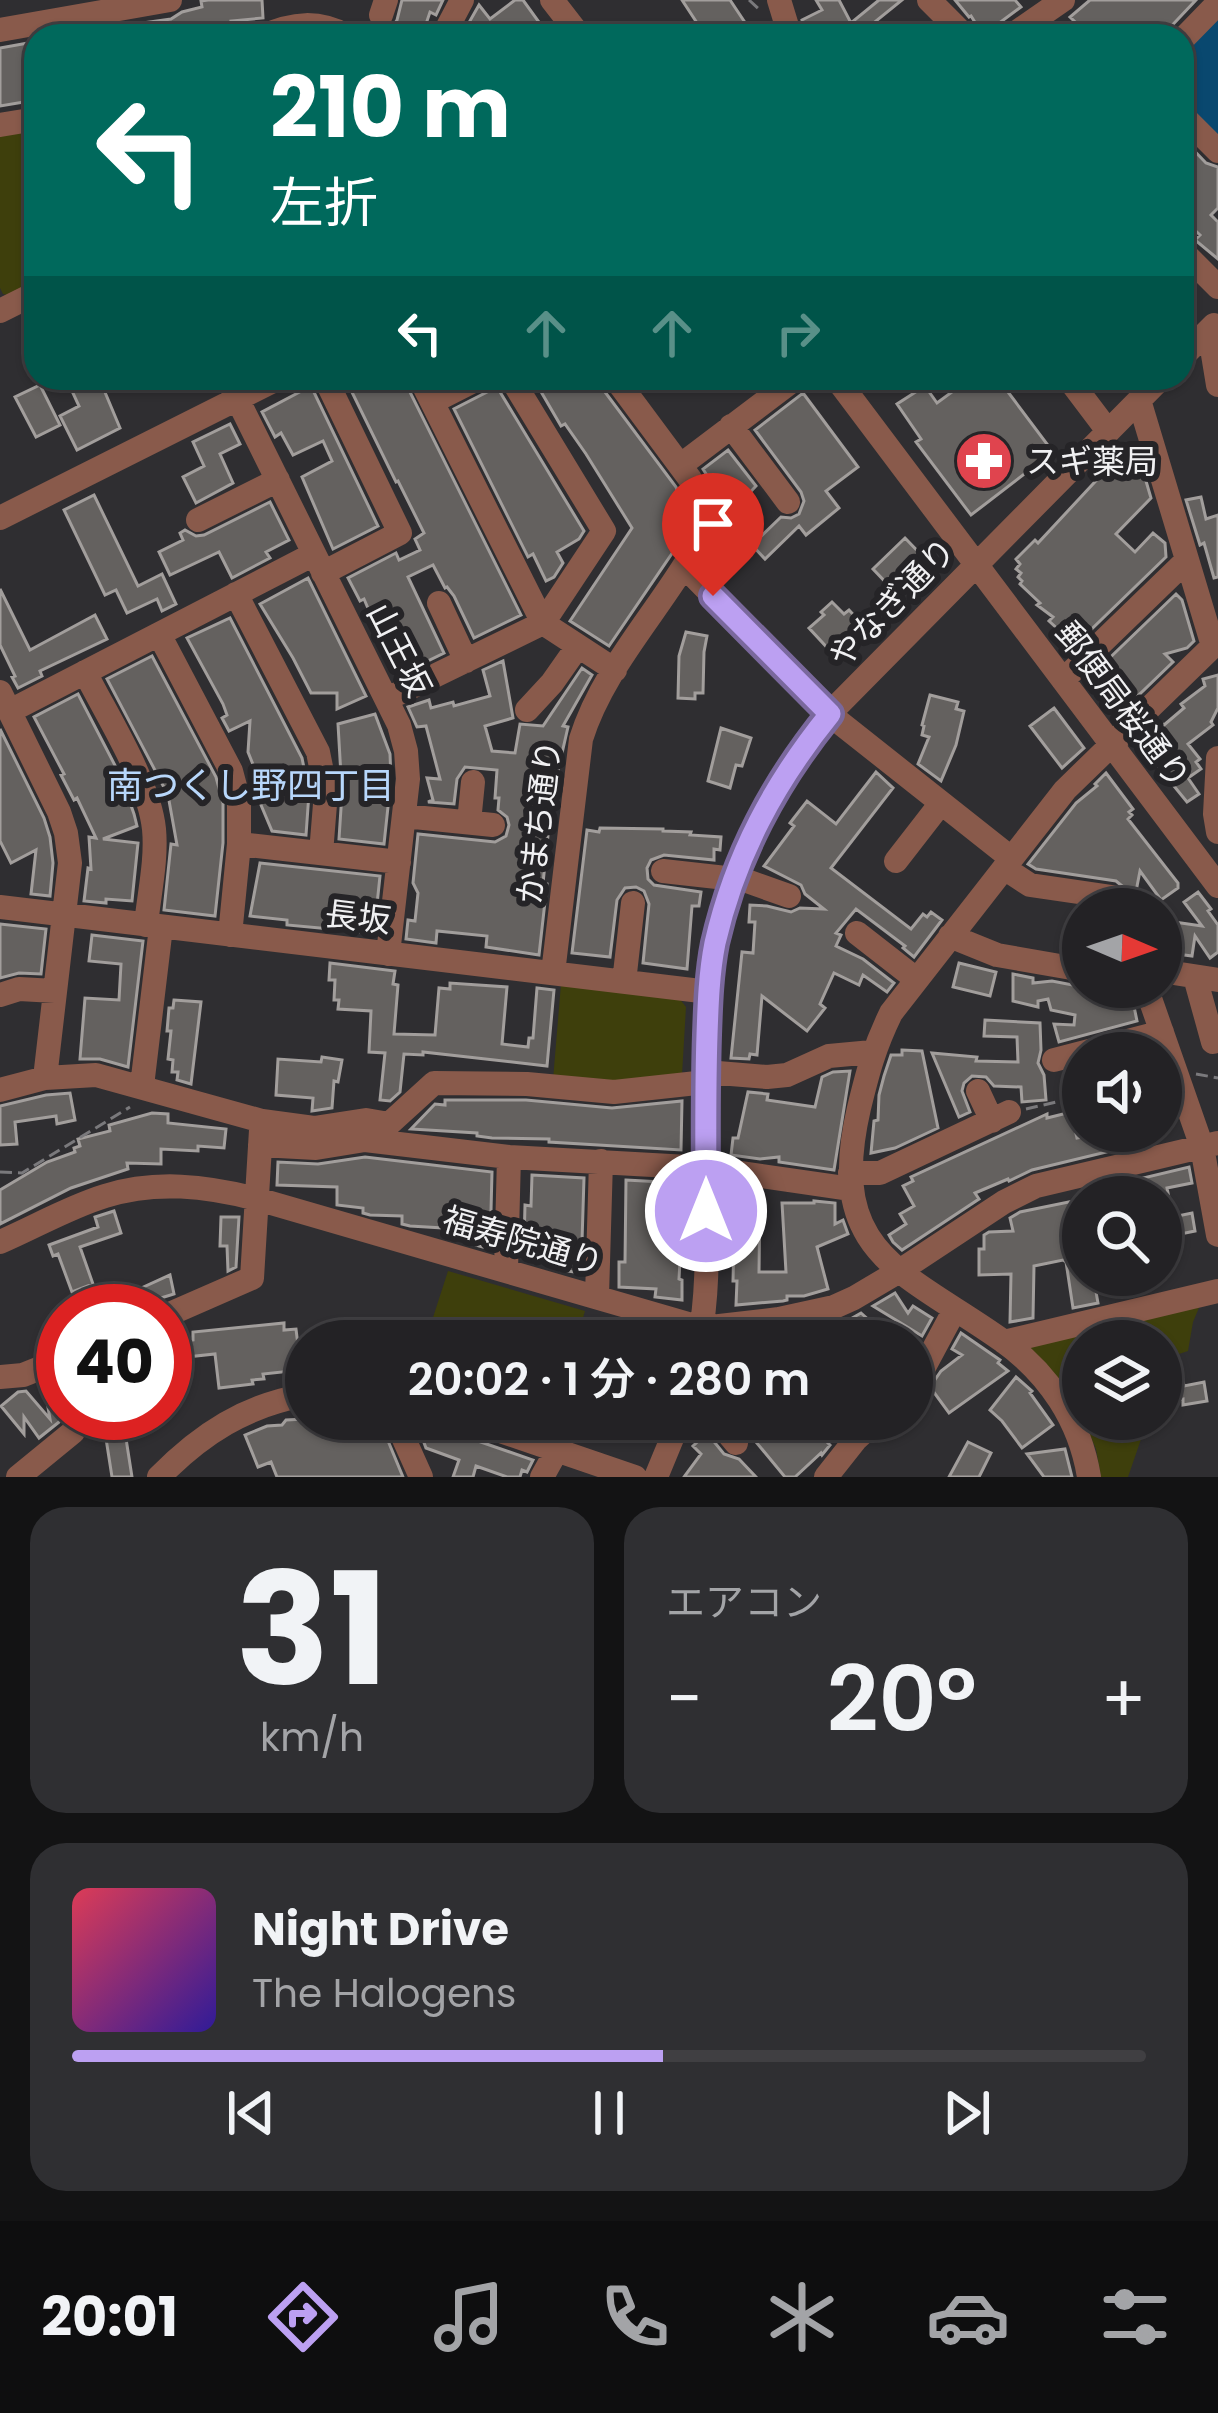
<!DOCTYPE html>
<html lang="ja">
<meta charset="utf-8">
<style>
body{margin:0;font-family:Poppins,"Noto Sans JP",sans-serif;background:#2f2f32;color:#f1f3f6;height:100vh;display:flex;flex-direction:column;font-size:45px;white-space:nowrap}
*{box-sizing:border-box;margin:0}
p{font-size:39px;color:#a3a4a7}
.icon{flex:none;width:66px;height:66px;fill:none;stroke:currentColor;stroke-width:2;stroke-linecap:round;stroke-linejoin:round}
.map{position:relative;height:1477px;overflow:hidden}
.sheet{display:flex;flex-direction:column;gap:30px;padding:30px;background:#131314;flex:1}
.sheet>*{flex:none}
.banner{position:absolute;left:24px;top:24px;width:1170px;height:366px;border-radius:36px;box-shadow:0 3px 9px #0004,0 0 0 3px #403f42;background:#00695c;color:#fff;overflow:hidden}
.needle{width:78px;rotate:92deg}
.buttons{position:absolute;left:1062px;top:888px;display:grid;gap:24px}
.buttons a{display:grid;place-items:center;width:120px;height:120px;border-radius:50%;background:#232225;box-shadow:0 3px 9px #0004,0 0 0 3px #403f42;font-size:60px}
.speed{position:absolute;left:36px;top:1284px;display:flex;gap:24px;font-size:60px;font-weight:700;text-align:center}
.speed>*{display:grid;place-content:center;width:156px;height:156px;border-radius:50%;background:#232225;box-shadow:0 3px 9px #0004,0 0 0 3px #403f42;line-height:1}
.speed .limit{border:18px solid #d22;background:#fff;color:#111}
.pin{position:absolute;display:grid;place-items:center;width:102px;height:102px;color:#fff;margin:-123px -51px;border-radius:50% 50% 50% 0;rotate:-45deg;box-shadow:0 0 12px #0007}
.pin .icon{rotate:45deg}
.me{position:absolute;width:132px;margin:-66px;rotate:0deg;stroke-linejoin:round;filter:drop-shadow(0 0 9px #0008)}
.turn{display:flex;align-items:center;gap:42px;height:252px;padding:0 48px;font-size:54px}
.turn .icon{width:156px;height:156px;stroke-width:2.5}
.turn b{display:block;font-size:84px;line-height:102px}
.lanes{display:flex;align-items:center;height:114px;padding:0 48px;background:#0003;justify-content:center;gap:60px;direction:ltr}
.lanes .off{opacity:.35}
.big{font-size:90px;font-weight:600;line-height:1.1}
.sheet .card{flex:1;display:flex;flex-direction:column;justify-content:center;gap:18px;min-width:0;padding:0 42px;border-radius:36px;background:#2f2f32}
.sheet .dial{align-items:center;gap:0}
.dial b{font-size:156px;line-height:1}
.song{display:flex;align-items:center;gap:36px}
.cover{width:144px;height:144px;border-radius:18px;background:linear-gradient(135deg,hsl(350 70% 55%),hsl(250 70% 35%))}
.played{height:12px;border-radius:6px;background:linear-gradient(90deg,#bca0f2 55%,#403f42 55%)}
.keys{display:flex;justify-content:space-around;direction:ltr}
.heat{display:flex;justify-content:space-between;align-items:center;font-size:66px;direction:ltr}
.sheet .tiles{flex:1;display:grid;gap:30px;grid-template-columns:1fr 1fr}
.card:last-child{grid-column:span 2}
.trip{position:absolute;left:285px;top:1320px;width:648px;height:120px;border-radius:60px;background:#232225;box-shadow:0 3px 9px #0004,0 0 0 3px #403f42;font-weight:600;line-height:120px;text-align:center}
.tabs{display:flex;height:192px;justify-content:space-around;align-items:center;background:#0e0e0f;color:#a3a4a7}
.tabs .icon{width:84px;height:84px}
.tabs .on{color:#bca0f2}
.tabs b{font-size:54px;color:#f1f3f6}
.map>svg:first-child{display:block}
</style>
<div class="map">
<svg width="1218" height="1477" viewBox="0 0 1218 1477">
<rect width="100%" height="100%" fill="#2f2e31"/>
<!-- green -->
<path fill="#3e3f0c" d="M36,130V284L12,296L3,294L0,288V135Z
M561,984L679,998L686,1007L682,1075L611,1086L553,1080Z
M448,1271L585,1311L576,1341H386L391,1326L427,1336Z
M1201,1303L1193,1322L1188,1351L1161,1360V1341H1083V1418C1068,1393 1054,1367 1029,1350L1032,1342Z
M1083,1419H1148L1128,1477H1101L1096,1449Z"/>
<!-- water -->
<path fill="#09486f" d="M1218,14V137L1182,104V50Z"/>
<!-- building -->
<path fill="#64615f" stroke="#a29e9c" stroke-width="3" d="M208,0H262L263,18L231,21L232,28L186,36H109L107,28L171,19L182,12L202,7L201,1Z
M402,0H443L436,15L430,12L422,36H386L397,20Z
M515,0H523L549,36H475L467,26L479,5L490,19Z
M682,0H730L754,36H720L713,26L703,32Z
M816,0H839L851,23L879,0H902L866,29L870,36H806L802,20L822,10Z
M955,0H1015L1021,7L983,35L971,16L969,17Z
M1090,0H1196L1162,36H1090L1070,17Z
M28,43L36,72V100L0,106V48Z
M1182,138L1206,163L1218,167V208L1211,215L1218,222V259L1195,240L1200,235L1182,218V197L1191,187L1182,177V165L1190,157L1182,149Z
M66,378H99L120,428L77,450L60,416L79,406Z
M345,378H403L521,615L474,638L454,596L447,587L445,588L433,565L408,577L444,653L397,676L364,599L360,601L348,578L396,553L399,560L420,550L415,539L424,533L398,481L396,482Z
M533,378H558L566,390L582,378H599L602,388L676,487L681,502L683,524L677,546L609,646L570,621L632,528L586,454L565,424L561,426Z
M971,378H1019L1005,388L1053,452L971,515L916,442L921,439L897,404L925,386L937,403Z
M40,385L60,425L36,437L15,397Z
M311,386L378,526L333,549L302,477L332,461L323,441L293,455L281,433L275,437L262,412Z
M497,387L584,531L579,539L557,552L563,563L554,577L546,581L533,554L528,557L454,409Z
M803,393L858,467L826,491L839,508L806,535L799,526L765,559L752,545L781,517L791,518L799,514L804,501L801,492L755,430Z
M230,424L240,444L220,454L233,483L196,503L183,477L204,466L193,442Z
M728,450L756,486L739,504L736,501L725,512L714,501L713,493L716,490L703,469Z
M1120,455L1146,481L1151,498L1116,534L1135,552L1153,533L1165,543L1166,557L1070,650L1059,636L1061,632L1049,621L1053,617L1037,605L1040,603L1020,584L1022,581L1018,577L1021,573L1016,569L1020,564L1016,559L1035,540L1038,543Z
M94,495L138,586L162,574L176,604L162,611L157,599L127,613L116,590L105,595L64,510Z
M1201,497L1206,519L1218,515V577L1214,578L1204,543L1200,545L1186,500Z
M270,502L289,540L266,552L270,558L232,578L219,552L170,575L159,552L183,540L180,533L185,530L196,536L204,535Z
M905,538L934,568L916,585L909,578L895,592L873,569Z
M308,578L366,696L337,709V693H311L293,658L260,604Z
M0,589L30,650L95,615L107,639L40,671L42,676L18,688L12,677L15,676L0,645Z
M1176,594L1182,600L1194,641L1187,648L1165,654L1173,662L1120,713L1109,701L1115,696L1093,674Z
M832,602L844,614L849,610L864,626L834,655L809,628L824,615L821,612Z
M230,618L302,758L309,793L306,835L272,831L261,805L262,787L248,752L250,721L229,731L222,718L227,715L223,704L187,638Z
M686,632L707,636L704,652L703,693H695V699L678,698L679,656Z
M152,656L216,777L223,803V843L215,916L164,910L171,844L177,845L168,795L107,679Z
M503,661L513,718L485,726L492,751L515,753L520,724L543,726L582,668L592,675L563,726L568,727L552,797L543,883L547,884L539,955L486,947L487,936L437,931L436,943L406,939L408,920L415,921L418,893L413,883L418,834L495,842L506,836L509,825L507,817L498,810L499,798H495L497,770L465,767L457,779L454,804L428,802L433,800L427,778L440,779L426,726L417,727L408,707L429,700L431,708L453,702L454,706L490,696L483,670Z
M1218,675V708L1211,722L1213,725L1188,744L1200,759L1196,762L1201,769L1188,778L1199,794L1187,802L1142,747L1143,737L1160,722L1164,725L1184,708L1181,704L1205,686L1203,679Z
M78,694L121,777L134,814L137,826L103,839L138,843L132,901L106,899V903L84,901L88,868L91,869L89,837L96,838L77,798L74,800L61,775L64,774L34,717Z
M930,695L958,702L956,709L964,711L956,745L941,781L918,764L929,737L922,735L924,726L922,725Z
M1054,708L1084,748L1062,768L1030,726Z
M375,714L390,754L391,779L384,844L339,839L342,793L338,724Z
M721,728L751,738L742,766L736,765L730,788L708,781Z
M0,729L44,818L50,837L53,863L50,896L31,894L36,850L11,863L0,841Z
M876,772L893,788L831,868L911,929L923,914L927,917L931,912L942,920L914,957L903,948L905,946L856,909L836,933L841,935L836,946L863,959L894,983L887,992L863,975L859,985L834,973L820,1004L825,1008L807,1031L762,996L757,1055L750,1054L749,1059L731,1058L742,952L753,953L755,922H749L750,905L767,906L791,912L800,908L824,909L805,894L801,885L764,866L794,826L790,823L807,801L836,824Z
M1106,773L1133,809L1129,812L1132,815L1128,819L1178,883V888L1161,900L1140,871L1133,907L1126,905L1127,890L1116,881L1036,869L1028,864L1076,803L1097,786L1095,784Z
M600,828L663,829V831L691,832L690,835L721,837L720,850L714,849V860L664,855L651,860L647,868L648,879L654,885L701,892L699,906H692L687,969L643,963L649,904L644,891L636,887L625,888L617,900L610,957L572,953L587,830L599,832Z
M260,863L380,876L374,933L287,925V920L250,916Z
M1198,892L1211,909L1208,911L1218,925V952L1210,958L1195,936L1192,956L1169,953L1174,922L1202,926L1184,902Z
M0,924L46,929L41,974L19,973L0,978Z
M92,935L143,941L128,1067L100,1059H80L85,998L119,1000L121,964L89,961Z
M330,963L395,971L393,984L398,985L394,1034L435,1035L439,988L450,989V983L507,987L502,1044L528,1047L529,1038H533L537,988L554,990L547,1066L423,1052V1055L404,1054L400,1092L390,1101L380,1100L385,1053L369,1052L371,1011L338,1009L339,1000H334L335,980H329Z
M959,963L996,972L990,996L953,987Z
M1013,974L1033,978V983L1052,981L1083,987H1130L1137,1021L1059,1042L1054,1024L1074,1025L1075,1015L1051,1010L1048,999L1038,1001V1007L1013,1001Z
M174,1000L201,1002L191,1084L177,1080L178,1072H172L173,1060L168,1059L171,1031H167L169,1008H173Z
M985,1020L1040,1023L1041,1050L1038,1063L1044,1075L1046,1100L1022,1102L1021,1087L994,1086L986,1077L972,1076L964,1083L962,1091L970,1112L959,1117L932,1053L977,1057L976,1061L1018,1062L1017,1037L984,1036Z
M902,1050L922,1051L938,1128L895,1148L871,1153L874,1121L878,1120L879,1095L884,1076L891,1055H902Z
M322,1057L342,1060L338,1082L334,1081L332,1108L312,1111L313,1098L276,1095L278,1059L321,1062Z
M850,1071L834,1170L779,1162V1157L760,1159L731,1155L733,1138H738L748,1092L768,1094L767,1100L815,1107L822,1077L833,1072Z
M70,1093L75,1120L57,1124L56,1116L15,1122L17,1144L0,1145V1106L46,1095Z
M445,1100H526L612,1108L682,1101L681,1150L549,1142V1139L492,1138L477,1136V1133L411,1129L435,1104L445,1105Z
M1071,1112L1077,1138L1114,1131L1119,1149L1032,1170L1009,1181L1008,1179L975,1193L979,1199L902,1250L893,1242L889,1235L906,1224L900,1214L914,1206L903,1186L913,1181L911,1177L1047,1114V1118Z
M152,1113L168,1114V1123L226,1129L224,1148L198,1146V1151L161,1149V1164L127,1163L128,1169L71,1188L0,1224V1190L47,1162L75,1152L74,1148L80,1146L78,1139L110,1131L109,1125Z
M365,1157L492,1172L490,1249L476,1245V1230L410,1226L402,1224V1216L370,1215L363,1213V1208L337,1205V1187L277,1185L278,1162L318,1164Z
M1189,1167L1192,1183L1167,1188L1173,1217L1192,1213L1195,1231L1161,1238V1197H1116V1191L1145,1185L1143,1178Z
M532,1175L584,1178L581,1273L561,1270V1261L528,1260V1243H524L525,1205L531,1206Z
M626,1180L679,1183L678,1204L683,1205L679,1279L682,1280V1300L655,1297L656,1289L619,1287V1262H625Z
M735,1190L760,1192L759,1272H786L782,1203H814V1201L835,1203V1224L843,1220L848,1234L817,1247L828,1289L804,1296H787V1300L783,1301L736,1305L737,1281H733L734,1239H737Z
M1083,1199V1275H1093L1098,1303L1073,1308L1066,1262L1063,1260L1034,1266L1033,1318L1010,1322L1011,1274L979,1275V1249H984V1235L989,1232L1013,1231L1010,1218L1020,1212Z
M114,1211L121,1233L80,1247L93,1284L72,1292L58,1254L53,1256L49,1245L98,1227L95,1217Z
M221,1217H239L236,1267L228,1271L227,1246H220Z
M170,1275L174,1294L148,1302L151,1308L143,1311H91Z
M895,1293L908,1313L913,1306L932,1318L922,1336L873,1306Z
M861,1313L880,1330L887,1341H800L827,1325L837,1323L838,1326Z
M284,1323V1330L296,1329L301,1370L263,1374L264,1379L252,1380L253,1384L219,1388L215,1354L177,1358L176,1342L193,1340V1332Z
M961,1333L1000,1360L998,1363L1008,1371L949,1413L930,1387L941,1371L962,1355L952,1349Z
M1182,1375L1184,1386L1204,1382L1207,1401L1183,1405V1399L1161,1403V1391L1170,1389L1168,1378Z
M1016,1377L1032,1391L1030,1393L1053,1425L1022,1448L1002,1421L990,1410Z
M63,1379V1411L59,1422L39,1438L24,1417V1434L1,1406L18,1392L26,1391L50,1419L44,1384Z
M102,1413H122L132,1477H112Z
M306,1419H379L403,1477H277L271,1462L258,1467L245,1435L267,1426L282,1425L286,1420Z
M737,1419H853L827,1442L830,1445L822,1455L821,1453L795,1477H785Z
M429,1422L478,1441L533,1460L527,1472L522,1470L520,1477H507L476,1466L473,1477H453L459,1460L426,1448L423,1440Z
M707,1433L724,1454L739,1459L756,1477H684L701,1454L693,1446Z
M968,1442L991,1453L979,1477H949Z
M1065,1449L1072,1477H1044L1027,1454Z"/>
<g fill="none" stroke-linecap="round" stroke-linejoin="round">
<!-- path -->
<path stroke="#7a797c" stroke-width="3" stroke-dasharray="12 6" stroke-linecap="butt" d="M749,0L761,11
M1196,1074L1218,1078
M1026,1109L1083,1096
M0,1172L22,1173L130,1107"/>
<!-- minor -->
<path stroke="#895a4b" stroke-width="24" d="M552,0L580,36
M779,0L790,36
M929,0L965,36
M381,15L386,0
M0,30L170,0
M263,36C293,23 318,20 347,36
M443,36L462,0
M1011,36L1063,0
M1182,40L1218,3
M1182,115L1218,151
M0,125L36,119
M1182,251L1218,287
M0,311L36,293
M1209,330L1218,385
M1182,357L1214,325
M227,378L399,725L406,751L408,779L388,954
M420,378L543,623L615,670
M836,378L1218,886
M1068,378L1108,431
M432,402L479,378
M731,426L788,502
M681,465L796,378
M0,518L279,378
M198,520L278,480
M684,566L829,714L1011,858
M323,573L400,533L325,378
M236,594L318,752L326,792L321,853
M439,603L466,661
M159,634L231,771L239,801V844L230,935
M85,672C107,716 149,781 154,829C157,860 149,894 146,925
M1063,680L1187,560
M0,692L59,812L66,833L70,863L45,1078
M387,699L543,623L604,531L511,378
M527,710L552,683L578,646
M10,711L314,554
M1218,758L1215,814L1218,832
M404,816L493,825
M469,822L473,782
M239,844L399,862
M896,861L941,803
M1004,868L1030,885L1112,897
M663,871L744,880L789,896
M0,907L709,992
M857,933L916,979
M950,936L997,955L1083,970
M1161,971L1218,980
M553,973L581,739C602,671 656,614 692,553C703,527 702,505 690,479L615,378
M1195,977L1213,1042
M624,982L633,903
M1146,987L1202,1147L1218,1235
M0,995L19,989L55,991
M1054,1060L1162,1032
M706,1072L767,1077L787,1075L829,1056L872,1052
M142,1086L161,927
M0,1090L45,1078L96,1075L262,1121L314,1128L366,1120L389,1124L434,1083L527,1084L614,1092L706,1082
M978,1091L992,1121
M260,1145L316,1148L365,1140L509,1157L706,1168L851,1189
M850,1173H880L1009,1112
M0,1242C35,1227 69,1207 105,1196C156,1180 206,1186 257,1199L702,1328L779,1319L834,1307L854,1298L898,1272L1004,1202L1036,1186L1218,1143
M506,1270L509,1157
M597,1296L601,1161
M165,1316L252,1278L261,1130
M699,1341C710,1287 706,1231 706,1177C706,1102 701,1024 714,949C730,860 775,784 829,714L1161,378
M1004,1342L1218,1291
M0,1377L23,1375L63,1359
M912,1383L923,1369L954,1311
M395,1419L421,1477
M465,1419L635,1477
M716,1419L736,1443
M18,1477L73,1432L80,1413
M159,1477C201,1434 246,1405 306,1395
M542,1477L557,1450
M656,1477L680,1419
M826,1477L856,1439L878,1419
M1089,1477C1080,1421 1049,1374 1003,1341C903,1270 825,1255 859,1108C868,1071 874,1048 891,1013L1065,790L1213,646L1139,400"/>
</g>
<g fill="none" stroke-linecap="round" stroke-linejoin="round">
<defs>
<path id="route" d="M706,1211C706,1153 705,1094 707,1035C708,1005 709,973 715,943C735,856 774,783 830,714L713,596"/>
</defs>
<!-- route casing -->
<use href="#route" stroke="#7a689d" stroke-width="30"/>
<!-- route -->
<use href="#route" stroke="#bca0f2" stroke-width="21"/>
</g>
<!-- icons -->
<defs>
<symbol id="pharmacy-disc" viewBox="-11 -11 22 22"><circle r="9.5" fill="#e0444e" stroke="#252427"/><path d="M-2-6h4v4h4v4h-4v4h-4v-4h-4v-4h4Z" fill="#fff"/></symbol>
</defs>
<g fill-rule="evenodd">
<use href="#pharmacy-disc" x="951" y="428" width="66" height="66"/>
</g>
<g text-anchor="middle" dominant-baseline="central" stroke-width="12" stroke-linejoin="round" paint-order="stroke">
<!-- poi labels -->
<g font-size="33" fill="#f0f0f2" stroke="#252427" text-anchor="start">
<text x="1026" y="461">スギ薬局</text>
</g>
<!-- street labels -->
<g font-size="33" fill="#f0f0f2" stroke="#252427">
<text transform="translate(892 603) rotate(-46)">やなぎ通り</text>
<text transform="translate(399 650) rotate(63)">山王坂</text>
<text transform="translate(1123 705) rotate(53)">郵便局桜通り</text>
<text transform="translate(539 822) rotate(-83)">かまち通り</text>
<text transform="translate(358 917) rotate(7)">長坂</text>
<text transform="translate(523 1241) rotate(16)">福寿院通り</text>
</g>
<!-- neighbourhood labels -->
<g font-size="36" fill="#b8d7fb" stroke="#252427">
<text x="251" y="785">南つくし野四丁目</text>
</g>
</g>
</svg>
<div class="buttons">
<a><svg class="needle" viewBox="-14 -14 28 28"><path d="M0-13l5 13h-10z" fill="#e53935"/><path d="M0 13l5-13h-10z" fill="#a3a4a7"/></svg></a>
<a><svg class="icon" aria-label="sound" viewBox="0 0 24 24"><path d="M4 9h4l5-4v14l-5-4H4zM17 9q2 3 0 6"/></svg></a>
<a><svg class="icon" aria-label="search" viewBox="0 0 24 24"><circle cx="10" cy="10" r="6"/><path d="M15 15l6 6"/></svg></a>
<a><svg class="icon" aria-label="layers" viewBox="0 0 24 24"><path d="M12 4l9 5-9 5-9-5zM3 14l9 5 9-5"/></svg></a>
</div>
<div class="speed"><div class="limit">40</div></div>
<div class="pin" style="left:713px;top:596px;background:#d93025"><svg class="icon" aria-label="arrive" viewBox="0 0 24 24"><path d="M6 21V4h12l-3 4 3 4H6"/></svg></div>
<svg class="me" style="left:706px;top:1211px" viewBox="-20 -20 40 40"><circle r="17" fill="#bca0f2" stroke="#fff" stroke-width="3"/><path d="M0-11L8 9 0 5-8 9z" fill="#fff"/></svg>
<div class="trip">20:02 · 1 分 · 280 m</div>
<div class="banner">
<div class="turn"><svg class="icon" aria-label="left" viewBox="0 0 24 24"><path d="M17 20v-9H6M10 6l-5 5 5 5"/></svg><div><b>210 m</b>左折</div></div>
<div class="lanes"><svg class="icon" aria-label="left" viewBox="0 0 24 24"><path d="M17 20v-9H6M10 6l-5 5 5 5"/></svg><svg class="icon off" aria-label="ahead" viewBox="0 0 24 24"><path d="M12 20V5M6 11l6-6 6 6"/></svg><svg class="icon off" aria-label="ahead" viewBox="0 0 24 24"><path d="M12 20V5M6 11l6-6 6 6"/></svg><svg class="icon off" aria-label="right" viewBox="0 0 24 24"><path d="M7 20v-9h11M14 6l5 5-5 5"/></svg></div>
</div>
</div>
<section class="sheet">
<div class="tiles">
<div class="card dial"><b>31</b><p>km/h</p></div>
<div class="card"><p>エアコン</p>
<div class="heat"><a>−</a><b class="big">20°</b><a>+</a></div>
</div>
<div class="card">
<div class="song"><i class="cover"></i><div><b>Night Drive</b><p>The Halogens</p></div></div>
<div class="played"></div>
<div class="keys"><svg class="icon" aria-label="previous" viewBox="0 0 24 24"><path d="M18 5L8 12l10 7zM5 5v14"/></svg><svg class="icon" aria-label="pause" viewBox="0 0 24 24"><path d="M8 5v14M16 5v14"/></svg><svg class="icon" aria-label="next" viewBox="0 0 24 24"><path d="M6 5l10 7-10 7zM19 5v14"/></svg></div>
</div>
</div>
</section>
<nav class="tabs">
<b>20:01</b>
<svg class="icon on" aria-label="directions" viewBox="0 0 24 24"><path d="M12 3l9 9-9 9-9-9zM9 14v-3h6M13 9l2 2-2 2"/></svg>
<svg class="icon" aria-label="music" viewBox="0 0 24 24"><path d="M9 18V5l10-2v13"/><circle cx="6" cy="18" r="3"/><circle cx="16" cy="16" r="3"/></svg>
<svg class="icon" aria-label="phone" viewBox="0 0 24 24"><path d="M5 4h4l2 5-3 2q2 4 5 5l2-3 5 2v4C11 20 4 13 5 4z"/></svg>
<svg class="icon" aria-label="climate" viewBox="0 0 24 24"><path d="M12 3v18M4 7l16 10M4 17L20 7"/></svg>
<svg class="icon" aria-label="car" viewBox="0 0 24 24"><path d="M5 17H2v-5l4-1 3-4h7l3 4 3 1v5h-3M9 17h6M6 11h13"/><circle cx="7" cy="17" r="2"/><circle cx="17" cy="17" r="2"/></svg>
<svg class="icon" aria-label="filters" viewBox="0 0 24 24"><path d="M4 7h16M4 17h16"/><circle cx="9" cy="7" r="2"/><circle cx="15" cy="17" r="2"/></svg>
</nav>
